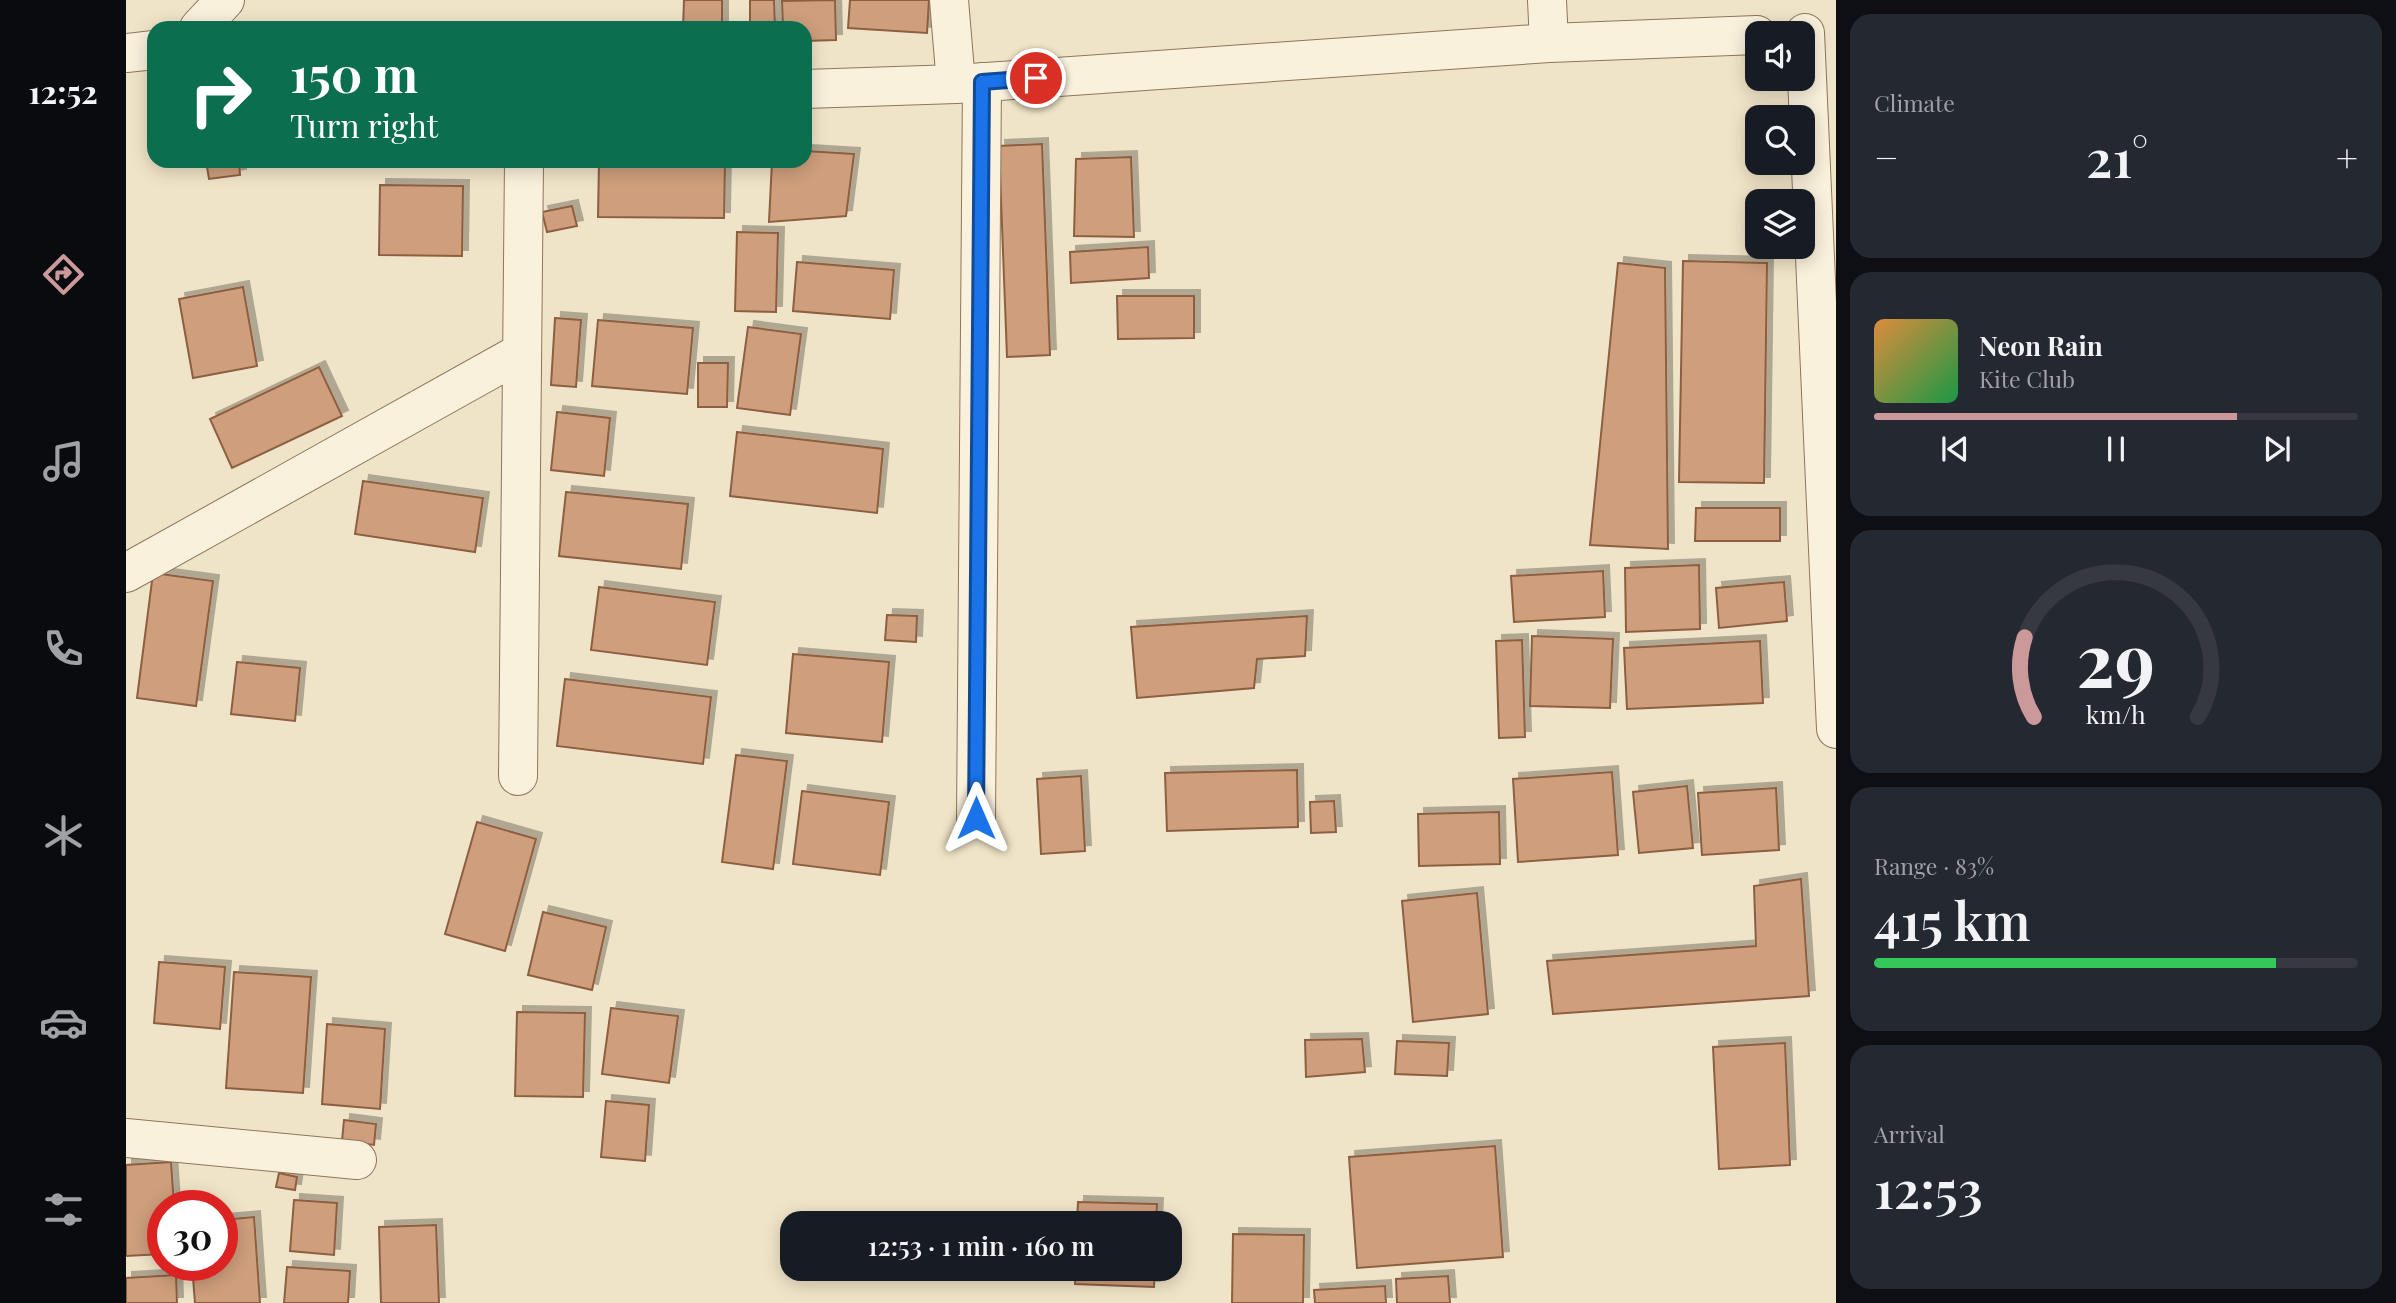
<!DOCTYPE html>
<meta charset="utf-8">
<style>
body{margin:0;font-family:"Playfair Display",serif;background:#242831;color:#f1f3f6;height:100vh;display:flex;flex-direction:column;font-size:26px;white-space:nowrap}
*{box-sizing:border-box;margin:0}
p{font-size:23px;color:#9ea1a6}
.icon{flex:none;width:38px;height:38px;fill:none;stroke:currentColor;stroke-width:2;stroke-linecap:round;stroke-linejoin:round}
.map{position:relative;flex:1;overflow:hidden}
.sheet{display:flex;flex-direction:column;gap:14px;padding:14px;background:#0d0f14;width:560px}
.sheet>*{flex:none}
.guide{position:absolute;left:21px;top:21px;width:665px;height:147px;border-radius:21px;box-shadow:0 4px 18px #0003;background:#0b6e4f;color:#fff;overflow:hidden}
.controls{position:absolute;left:1619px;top:21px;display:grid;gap:14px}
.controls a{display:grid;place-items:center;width:70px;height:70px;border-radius:14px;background:#171b24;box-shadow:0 4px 18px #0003;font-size:35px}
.speed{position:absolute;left:21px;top:1190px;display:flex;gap:14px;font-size:35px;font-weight:700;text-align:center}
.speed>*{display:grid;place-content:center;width:91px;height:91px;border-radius:50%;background:#171b24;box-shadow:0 4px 18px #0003;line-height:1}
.speed .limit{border:10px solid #d22;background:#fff;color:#111}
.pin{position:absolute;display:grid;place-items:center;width:60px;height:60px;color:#fff;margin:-30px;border:4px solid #fff;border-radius:50%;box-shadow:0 2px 7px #0007}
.me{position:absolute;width:77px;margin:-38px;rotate:0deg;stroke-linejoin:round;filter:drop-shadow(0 0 5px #0008)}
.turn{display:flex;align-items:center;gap:24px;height:147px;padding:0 28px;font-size:32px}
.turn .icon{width:91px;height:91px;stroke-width:2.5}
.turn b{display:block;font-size:49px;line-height:60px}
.big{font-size:52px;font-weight:600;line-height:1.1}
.sheet .widget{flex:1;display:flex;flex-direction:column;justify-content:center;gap:10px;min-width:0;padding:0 24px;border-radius:21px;background:#242831}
.sheet .dial{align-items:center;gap:0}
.dial svg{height:182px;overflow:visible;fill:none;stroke:#363941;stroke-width:7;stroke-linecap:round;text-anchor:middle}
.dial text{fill:#f1f3f6;stroke:none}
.song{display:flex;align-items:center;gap:21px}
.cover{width:84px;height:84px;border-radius:10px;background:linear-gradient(135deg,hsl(30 70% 55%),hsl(140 70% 35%))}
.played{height:7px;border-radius:4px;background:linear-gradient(90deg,#cc999b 75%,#363941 75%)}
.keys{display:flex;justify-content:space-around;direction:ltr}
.heat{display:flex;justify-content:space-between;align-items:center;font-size:38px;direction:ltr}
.charge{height:10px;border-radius:5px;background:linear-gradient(90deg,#34c759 83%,#363941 0)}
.trip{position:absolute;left:654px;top:1211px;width:402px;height:70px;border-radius:21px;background:#171b24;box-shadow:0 4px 18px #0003;font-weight:600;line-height:70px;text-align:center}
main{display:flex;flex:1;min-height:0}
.menu{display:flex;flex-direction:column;width:126px;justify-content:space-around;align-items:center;background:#090b0e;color:#9ea1a6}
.menu .icon{width:49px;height:49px}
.menu .current{color:#cc999b}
.menu b{font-size:32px;color:#f1f3f6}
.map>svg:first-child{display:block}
</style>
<main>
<nav class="menu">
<b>12:52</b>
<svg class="icon current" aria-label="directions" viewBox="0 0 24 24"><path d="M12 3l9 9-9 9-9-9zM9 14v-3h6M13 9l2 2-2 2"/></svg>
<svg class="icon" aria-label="music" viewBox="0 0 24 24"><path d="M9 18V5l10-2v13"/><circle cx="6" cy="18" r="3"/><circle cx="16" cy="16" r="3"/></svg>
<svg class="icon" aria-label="phone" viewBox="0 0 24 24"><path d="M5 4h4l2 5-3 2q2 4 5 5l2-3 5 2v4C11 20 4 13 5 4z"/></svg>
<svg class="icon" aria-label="climate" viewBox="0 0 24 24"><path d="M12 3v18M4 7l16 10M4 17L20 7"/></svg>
<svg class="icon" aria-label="car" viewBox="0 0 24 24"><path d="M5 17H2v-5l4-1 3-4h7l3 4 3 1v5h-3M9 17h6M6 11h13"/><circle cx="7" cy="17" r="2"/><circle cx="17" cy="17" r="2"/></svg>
<svg class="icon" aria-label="filters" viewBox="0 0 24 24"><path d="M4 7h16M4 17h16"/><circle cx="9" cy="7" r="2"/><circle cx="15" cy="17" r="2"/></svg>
</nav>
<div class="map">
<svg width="1710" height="1303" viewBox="0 0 1710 1303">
<defs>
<filter id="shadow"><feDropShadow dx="6" dy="-6" stdDeviation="0" flood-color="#0004"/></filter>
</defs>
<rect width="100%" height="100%" fill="#f0e4c8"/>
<!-- building -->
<path fill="#cf9f7d" stroke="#8d5f41" stroke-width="2" filter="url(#shadow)" d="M558,0H596V28H557Z
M624,0H648L649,28H624Z
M709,0L710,40L679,41V28H657L656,1Z
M724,0H803L801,33L722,28Z
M916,144L924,355L881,357L873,146Z
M679,151L728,154L720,216L643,222L646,161H679Z
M1005,157L1008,237L948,236L950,159Z
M80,161H113L114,175L83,179Z
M473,161H599L598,218L472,217Z
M254,185L337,186L336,256L253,255Z
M446,206L451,226L421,232L416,212Z
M611,232L652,233L650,312L609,311Z
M1022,247L1023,278L945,283L944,252Z
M1557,261L1641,263L1638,483L1553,482Z
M671,262L768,270L764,319L667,311Z
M1492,263L1539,268L1542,549L1464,545Z
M117,287L131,366L67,378L53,299Z
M991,296H1068V338L992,339Z
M429,318L455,320L450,387L425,385Z
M472,320L567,328L561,394L466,386Z
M622,327L675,334L664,415L611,408Z
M572,363H602L601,407H572Z
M193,367L216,416L106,468L84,419Z
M431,412L484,418L478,476L425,470Z
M611,432L757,449L751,513L604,496Z
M237,481L357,498L349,552L229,534Z
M440,492L562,504L555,569L433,556Z
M1570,508H1654V541H1569Z
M1573,565L1574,629L1500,632L1499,568Z
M1477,571L1479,617L1388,622L1385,576Z
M27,573L87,581L70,706L11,698Z
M1658,582L1661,621L1593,628L1590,588Z
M473,587L589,602L581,665L465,650Z
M761,615L791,616L790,642L759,640Z
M1181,616L1179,656L1131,659L1128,688L1011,698L1005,627Z
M1406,636L1487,639L1484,708L1404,706Z
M1396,640L1399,737L1373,738L1370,641Z
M1634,641L1637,703L1501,709L1498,648Z
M667,654L763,662L756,742L660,733Z
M111,662L174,668L169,721L105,714Z
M439,679L585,697L577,764L431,746Z
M610,755L661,761L647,869L596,862Z
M1171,770L1172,827L1041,831L1039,773Z
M1486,772L1492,855L1392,862L1387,779Z
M955,776L959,851L915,854L911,779Z
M1561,786L1567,848L1513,853L1507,792Z
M1650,788L1653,850L1576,855L1572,793Z
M676,791L763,802L754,875L667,864Z
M1208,801L1210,832L1185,833L1184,802Z
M1373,812L1374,864L1293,866L1292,814Z
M351,822L410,839L379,951L319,934Z
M1675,879L1683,996L1427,1014L1421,961L1630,946L1628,886Z
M1351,893L1362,1014L1287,1022L1276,901Z
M417,912L480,927L466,990L402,975Z
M33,962L99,967L94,1029L28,1023Z
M108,972L185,977L177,1093L100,1088Z
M485,1008L552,1016L543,1083L476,1074Z
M391,1012L459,1013L457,1097L389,1096Z
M201,1024L259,1029L254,1109L196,1104Z
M1236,1039L1239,1072L1180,1077L1179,1040Z
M1271,1041L1323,1043L1321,1076L1269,1074Z
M1659,1043L1664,1165L1593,1169L1587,1047Z
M480,1101L523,1105L519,1161L475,1157Z
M218,1120L250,1124L248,1145L216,1141Z
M1369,1146L1377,1257L1231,1268L1223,1157Z
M45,1162L48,1206H37V1254L0,1256V1165Z
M153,1173L171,1177L169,1190L150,1187Z
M168,1200L211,1203L208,1255L164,1251Z
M952,1202L1031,1204L1030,1223H951Z
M128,1217L134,1303H69L66,1265H96V1220Z
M310,1225L313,1303H255L253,1227Z
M1107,1234L1178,1235L1177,1303H1106Z
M161,1267L224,1271L222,1303H158Z
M950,1269H1029L1028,1287L949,1284Z
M50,1275L51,1303H0V1278Z
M1322,1276L1324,1303H1271L1270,1279Z
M1259,1286L1260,1303H1189L1188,1290Z"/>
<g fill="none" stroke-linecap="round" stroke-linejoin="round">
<defs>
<path id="minor" d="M823,0L830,84
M1421,0L1423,43
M73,28L99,0
M1679,33L1710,729
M0,53L28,50
M679,89L830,84L1423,43L1631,35
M0,573L396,352
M392,776L398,161
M850,818L856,82
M0,1138L231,1160"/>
</defs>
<!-- minor casing -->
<use href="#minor" stroke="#8d765c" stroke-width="40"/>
<!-- minor -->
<use href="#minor" stroke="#faf1dc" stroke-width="38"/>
</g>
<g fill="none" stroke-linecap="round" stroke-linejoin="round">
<defs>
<path id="route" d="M850,818L856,82L910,78"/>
</defs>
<!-- route casing -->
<use href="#route" stroke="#114b97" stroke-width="18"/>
<!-- route -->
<use href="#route" stroke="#1a73e8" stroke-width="12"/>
</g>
</svg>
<div class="controls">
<a><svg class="icon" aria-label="sound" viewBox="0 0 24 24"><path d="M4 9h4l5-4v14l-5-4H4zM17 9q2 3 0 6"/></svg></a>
<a><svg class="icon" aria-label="search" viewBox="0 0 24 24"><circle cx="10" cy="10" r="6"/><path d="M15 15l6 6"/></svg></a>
<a><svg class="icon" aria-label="layers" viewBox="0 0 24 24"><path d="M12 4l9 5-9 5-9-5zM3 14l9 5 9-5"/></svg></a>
</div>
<div class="speed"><div class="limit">30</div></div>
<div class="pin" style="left:910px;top:78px;background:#d93025"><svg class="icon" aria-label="arrive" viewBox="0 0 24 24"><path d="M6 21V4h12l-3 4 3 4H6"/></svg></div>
<svg class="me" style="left:850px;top:818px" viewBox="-20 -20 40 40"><path d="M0-17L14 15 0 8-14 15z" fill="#1a73e8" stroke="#fff" stroke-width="4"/></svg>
<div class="trip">12:53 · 1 min · 160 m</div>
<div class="guide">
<div class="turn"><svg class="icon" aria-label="right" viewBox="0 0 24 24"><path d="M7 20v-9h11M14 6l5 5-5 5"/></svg><div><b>150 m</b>Turn right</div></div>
</div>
</div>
<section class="sheet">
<div class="widget"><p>Climate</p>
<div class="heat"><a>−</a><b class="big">21°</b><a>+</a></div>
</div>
<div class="widget">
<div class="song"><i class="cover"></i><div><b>Neon Rain</b><p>Kite Club</p></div></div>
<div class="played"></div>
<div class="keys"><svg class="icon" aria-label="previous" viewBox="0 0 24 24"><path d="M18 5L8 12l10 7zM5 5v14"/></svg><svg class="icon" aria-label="pause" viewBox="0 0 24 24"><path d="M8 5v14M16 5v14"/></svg><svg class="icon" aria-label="next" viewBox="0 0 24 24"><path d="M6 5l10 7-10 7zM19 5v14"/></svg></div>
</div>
<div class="widget dial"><svg viewBox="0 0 100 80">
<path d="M14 69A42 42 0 1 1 86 69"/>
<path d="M14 69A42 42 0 0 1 10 34" stroke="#cc999b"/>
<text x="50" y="56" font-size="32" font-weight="700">29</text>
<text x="50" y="72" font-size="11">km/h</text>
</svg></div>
<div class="widget"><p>Range · 83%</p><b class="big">415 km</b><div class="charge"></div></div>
<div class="widget"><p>Arrival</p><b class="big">12:53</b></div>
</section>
</main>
